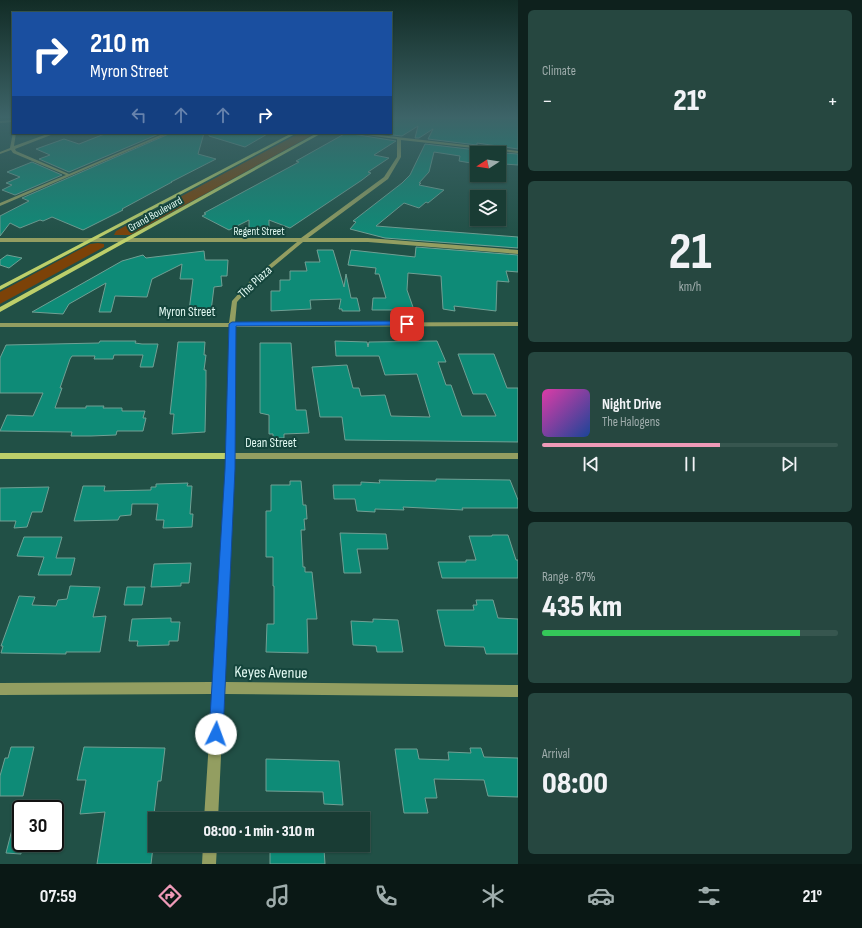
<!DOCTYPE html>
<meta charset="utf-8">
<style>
body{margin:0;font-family:"Sofia Sans Condensed",sans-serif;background:#264740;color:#f1f3f6;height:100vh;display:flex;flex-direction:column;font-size:15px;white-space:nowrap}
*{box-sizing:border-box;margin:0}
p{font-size:13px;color:#9fadac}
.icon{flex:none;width:22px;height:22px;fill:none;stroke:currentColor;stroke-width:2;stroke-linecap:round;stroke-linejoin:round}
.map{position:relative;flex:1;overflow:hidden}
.panel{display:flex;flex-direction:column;gap:10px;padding:10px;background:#0e211d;width:344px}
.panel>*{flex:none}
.hud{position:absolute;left:12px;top:12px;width:380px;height:122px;border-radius:0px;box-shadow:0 1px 3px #0004,0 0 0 1px #37564f;background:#1a4fa0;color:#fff;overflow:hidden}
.needle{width:26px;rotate:258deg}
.controls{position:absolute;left:470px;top:146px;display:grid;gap:8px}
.controls a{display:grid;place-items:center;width:36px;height:36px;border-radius:0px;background:#193c34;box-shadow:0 1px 3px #0004,0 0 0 1px #37564f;font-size:20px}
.speed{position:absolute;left:12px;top:800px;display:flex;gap:8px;font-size:20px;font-weight:700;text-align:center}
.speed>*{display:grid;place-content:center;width:52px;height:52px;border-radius:50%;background:#193c34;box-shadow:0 1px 3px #0004,0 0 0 1px #37564f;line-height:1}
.speed .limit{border:2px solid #111;border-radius:6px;background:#fff;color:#111}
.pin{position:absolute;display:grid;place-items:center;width:34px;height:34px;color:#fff;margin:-17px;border-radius:8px;box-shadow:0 2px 6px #0006}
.me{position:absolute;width:44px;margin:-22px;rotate:3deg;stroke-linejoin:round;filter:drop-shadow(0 0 3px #0008)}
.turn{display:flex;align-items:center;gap:14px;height:84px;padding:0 12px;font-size:18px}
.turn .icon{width:52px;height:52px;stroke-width:2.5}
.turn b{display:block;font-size:28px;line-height:34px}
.lanes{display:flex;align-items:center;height:38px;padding:0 12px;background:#0003;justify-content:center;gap:20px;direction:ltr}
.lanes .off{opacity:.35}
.big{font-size:30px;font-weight:800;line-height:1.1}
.panel .widget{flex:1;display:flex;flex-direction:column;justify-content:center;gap:6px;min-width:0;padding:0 14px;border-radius:6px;background:#264740}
.panel .dial{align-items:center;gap:0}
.dial b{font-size:52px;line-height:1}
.song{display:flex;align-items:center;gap:12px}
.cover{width:48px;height:48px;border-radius:6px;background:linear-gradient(135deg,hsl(320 70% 55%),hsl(220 70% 35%))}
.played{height:4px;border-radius:2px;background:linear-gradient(90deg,#ef9ab8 60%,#37564f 60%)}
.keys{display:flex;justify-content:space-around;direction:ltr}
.heat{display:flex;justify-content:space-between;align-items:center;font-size:22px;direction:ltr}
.charge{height:6px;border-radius:3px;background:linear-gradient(90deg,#34c759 87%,#37564f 0)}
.trip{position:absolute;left:148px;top:812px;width:222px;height:40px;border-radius:0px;background:#193c34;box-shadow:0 1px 3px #0004,0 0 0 1px #37564f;font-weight:800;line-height:40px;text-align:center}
.menu{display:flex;height:64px;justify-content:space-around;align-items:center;background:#0a1815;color:#9fadac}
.menu .icon{width:28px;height:28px}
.menu .active{color:#ef9ab8}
.menu b{font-size:18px;color:#f1f3f6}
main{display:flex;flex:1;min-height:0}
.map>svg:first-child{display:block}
</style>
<main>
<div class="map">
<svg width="518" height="864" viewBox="0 0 518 864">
<rect width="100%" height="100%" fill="#215046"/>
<!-- green -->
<path fill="#7c4208" d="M300,133H316L130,235H114L116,231Z
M98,243L104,244V247L0,304V292L90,244Z"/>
<!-- building -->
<path fill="#0e8b77" stroke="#70a094" d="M391,118H518V149L477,143V145L428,139L433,129L419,138H415L418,126L402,136L375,133H391Z
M107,133H161L69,172L39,159L50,155L36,149L64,139L79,144Z
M171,133H204L198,154L216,159L171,182H172L122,209L123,210L83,230L52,217L43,221L40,220L20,228L10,223L0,236V216L29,201L22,198Z
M209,133H269L245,147L209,136Z
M346,133L396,141L374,155L389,158L368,172L371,173L362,180L290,228L269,220V228H265V229H249V220L229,230L202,216L206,214L204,213L299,162L296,161Z
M425,144L477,150V164L459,161L460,156L434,152L429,172L419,183H421L419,185L444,190L428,203L426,202L419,208L404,203L376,226L518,237V248L385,238L350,229L356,222L353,221L402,183L410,175Z
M504,153L518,154V165L504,164Z
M32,162L62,175L15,195L2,190L12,185L6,183L20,177L7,172Z
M416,247L518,255V272L506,271L509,282L497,281L496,311L454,306L455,311L443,309L441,276L408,273L407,290L414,310H372L373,298H386L379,274H375L376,268L348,265L351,250L415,257Z
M317,250H333L344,287L346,274L351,298H357L360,311H342V309H339L341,299L310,300L311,309L271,311V291H280V280H290V271H307L305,262H320Z
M204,251L205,260H228L227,276H221L222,286L214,287L211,311H189L193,279H180L182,264L152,279L147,297L115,296L111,312H99L106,283L69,304L63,314L32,312L122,261L143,255L146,258Z
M7,255L22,258L9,268L0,265V260Z
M100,341H136L135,343L142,344H158L153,367H140L143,355H114L113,359H94L95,356H72L70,359L60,388H62L55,408H86V406H104L103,408H122V411H145L143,418H146L143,431H117L116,435L91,436H71L72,432L0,431L7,415L33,416L43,393H0V358L6,345L99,343Z
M335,341L367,342L368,347L369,342L437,341L446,362H438L446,385H451L462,416H496L486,394H473L458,354H494L507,388H518V442L345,440L342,417H320L312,367L347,365L353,388H359L361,396L385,395L391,416L430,417L417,374L385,375L379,356H336Z
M178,342H205L204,355H206L204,370H206V386L205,432L172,434L174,414H170Z
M260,343H291L296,410H306L309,433L284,434V438H273V434H269V415L260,413Z
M436,479L510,480L518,500V508H462L463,510L403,507L404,510L375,509V512L357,511L355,499H334L333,485H361V482L380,483L379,480L436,481Z
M290,481H301L303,505H306L307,519H304L305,530H301L303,567H305V572H312L317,619H307L308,653L266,652L267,624H274V586H273V557H266V511H271V485H290Z
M188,483L187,486H192L190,514H193L192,527L163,528L164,520H156L158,504H132L131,515L120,516L118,520L74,521L83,486H105L104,491L151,490V487H156V484Z
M49,487L42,512H32L27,527L14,528L16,521H0V488Z
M340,533L386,534L388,549H357L361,573H344Z
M492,535H508L516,560H518V578H442L438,562H466V560H476L469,536H492Z
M24,537H62L56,558H75L71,575H38L44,557L17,556Z
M191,563L189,583H181V586L151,587L154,564Z
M70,586L100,587L93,617L106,616L100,652H66V654L1,653L3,646H1L19,596L35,597L32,605L56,606L58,600L67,599Z
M127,587H145L142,605H124Z
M476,600H493L498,618L518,619V654H486L484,647L445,646L437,610H474L473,605H477Z
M171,618V622H180L178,641H169V645L137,646L138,641H129L132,619Z
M373,619L398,620L403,652H377L376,646L353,645L351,621L373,622Z
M11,747H34L23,796H0V776L5,758H8Z
M84,747L165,748L161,781H158L150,847H153L151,864H97L105,812L80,814L86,780H77Z
M470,748H481L484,757L518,758V797L488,796L484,780L434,779L437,798H425L428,813H404L395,749H417L419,759L449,760L448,752L471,753Z
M266,759L339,761L343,805L324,804L323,792L266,791Z
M17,810L21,811V854L6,853Z
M270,848L324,849L325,864H270Z"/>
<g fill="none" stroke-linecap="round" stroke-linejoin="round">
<!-- street -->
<path fill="#939e61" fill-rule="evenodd" d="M13,120V122L0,123V121Z
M13,132L16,133L14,146L50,133H56L15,149L16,151L69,174L165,133H170L0,206V203L66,175L13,153L11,150L0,154V152L10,148Z
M350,133H362L518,151V153L401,140V157L388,179L308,238H368L518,250V254L368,242H303L255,282L237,302L235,323L518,322V326L235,327L234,453H518V459H234L224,682L518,685V697L224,694L218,819H204L212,694L0,695V683L213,682L226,469L229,327H0V323H229L232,301L251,280L297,242H0V238H301L384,177L397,157V139Z
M203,845H217L216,864H202Z"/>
<!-- secondary -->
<path fill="#bdcf6a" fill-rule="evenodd" d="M292,133H297L0,290V286Z
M317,133H322L0,312V307Z
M0,453H230L233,454L234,456L233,458L230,459H0Z"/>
</g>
<!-- sky -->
<linearGradient id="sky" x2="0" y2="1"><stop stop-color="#122c26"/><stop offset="0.49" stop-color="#3d6468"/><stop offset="1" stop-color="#3d6468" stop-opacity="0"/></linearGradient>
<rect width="518" height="239" fill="url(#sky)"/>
<!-- route -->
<path fill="#1a73e8" stroke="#114b97" d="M407,321L410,322V325L236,326L235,469L223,734L221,739L216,741L211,739L209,734L225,469L229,324L232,322Z"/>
<g text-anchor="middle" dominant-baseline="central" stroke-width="4" stroke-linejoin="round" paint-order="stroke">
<!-- far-street labels -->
<g font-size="11" fill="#e1f9f2" stroke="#15453c">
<text transform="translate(155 214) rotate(-29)">Grand Boulevard</text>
<text x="259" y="231">Regent Street</text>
</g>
<!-- street labels -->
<g font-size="13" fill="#e1f9f2" stroke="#15453c">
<text transform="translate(255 282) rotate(-43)">The Plaza</text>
<text x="187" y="312">Myron Street</text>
<text x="271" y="443">Dean Street</text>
</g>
<!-- near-street labels -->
<g font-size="16" fill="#e1f9f2" stroke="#15453c">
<text transform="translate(271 673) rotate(1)">Keyes Avenue</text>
</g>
</g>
</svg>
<div class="controls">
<a><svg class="needle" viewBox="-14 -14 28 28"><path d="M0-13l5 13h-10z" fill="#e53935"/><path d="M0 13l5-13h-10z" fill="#9fadac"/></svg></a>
<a><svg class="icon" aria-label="layers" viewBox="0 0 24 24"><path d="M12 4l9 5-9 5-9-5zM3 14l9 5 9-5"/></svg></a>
</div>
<div class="speed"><div class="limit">30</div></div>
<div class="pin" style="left:407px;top:324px;background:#d93025"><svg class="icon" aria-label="arrive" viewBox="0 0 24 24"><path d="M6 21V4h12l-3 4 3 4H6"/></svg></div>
<svg class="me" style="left:216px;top:734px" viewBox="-20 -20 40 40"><circle r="19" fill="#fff"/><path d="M0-13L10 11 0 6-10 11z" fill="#1a73e8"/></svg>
<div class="trip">08:00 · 1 min · 310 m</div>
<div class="hud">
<div class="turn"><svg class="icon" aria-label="right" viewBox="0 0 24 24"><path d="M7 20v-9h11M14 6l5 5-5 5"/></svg><div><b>210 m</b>Myron Street</div></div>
<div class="lanes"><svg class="icon off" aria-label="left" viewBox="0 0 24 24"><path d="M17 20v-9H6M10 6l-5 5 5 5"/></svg><svg class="icon off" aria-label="ahead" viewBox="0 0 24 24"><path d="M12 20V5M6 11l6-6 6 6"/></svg><svg class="icon off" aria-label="ahead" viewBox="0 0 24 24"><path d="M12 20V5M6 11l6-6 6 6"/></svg><svg class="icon" aria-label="right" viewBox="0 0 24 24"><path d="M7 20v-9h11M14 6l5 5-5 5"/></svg></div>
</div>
</div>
<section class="panel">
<div class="widget"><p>Climate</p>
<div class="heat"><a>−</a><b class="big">21°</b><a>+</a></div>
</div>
<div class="widget dial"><b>21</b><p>km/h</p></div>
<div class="widget">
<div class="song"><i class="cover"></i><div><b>Night Drive</b><p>The Halogens</p></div></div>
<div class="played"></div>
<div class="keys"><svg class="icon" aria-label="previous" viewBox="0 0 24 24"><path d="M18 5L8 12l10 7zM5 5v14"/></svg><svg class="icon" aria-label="pause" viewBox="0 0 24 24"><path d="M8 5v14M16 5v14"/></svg><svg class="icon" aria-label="next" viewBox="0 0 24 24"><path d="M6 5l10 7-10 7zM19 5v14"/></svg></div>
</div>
<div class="widget"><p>Range · 87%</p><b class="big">435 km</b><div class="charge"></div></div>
<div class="widget"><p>Arrival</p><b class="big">08:00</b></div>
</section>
</main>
<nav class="menu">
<b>07:59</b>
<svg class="icon active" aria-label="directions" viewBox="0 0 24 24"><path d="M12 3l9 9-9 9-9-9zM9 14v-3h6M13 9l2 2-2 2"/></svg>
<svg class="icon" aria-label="music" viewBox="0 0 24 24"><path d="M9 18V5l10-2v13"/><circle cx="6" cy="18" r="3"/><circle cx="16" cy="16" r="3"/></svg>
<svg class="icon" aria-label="phone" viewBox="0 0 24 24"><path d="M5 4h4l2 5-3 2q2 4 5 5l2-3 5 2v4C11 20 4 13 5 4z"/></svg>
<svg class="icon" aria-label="climate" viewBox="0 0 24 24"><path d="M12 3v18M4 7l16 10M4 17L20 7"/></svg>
<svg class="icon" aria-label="car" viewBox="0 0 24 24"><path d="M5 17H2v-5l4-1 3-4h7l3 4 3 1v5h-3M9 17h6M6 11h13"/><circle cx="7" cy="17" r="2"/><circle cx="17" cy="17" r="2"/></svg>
<svg class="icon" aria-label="filters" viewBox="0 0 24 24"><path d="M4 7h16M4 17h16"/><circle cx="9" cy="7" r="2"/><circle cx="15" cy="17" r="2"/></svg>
<b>21°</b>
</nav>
